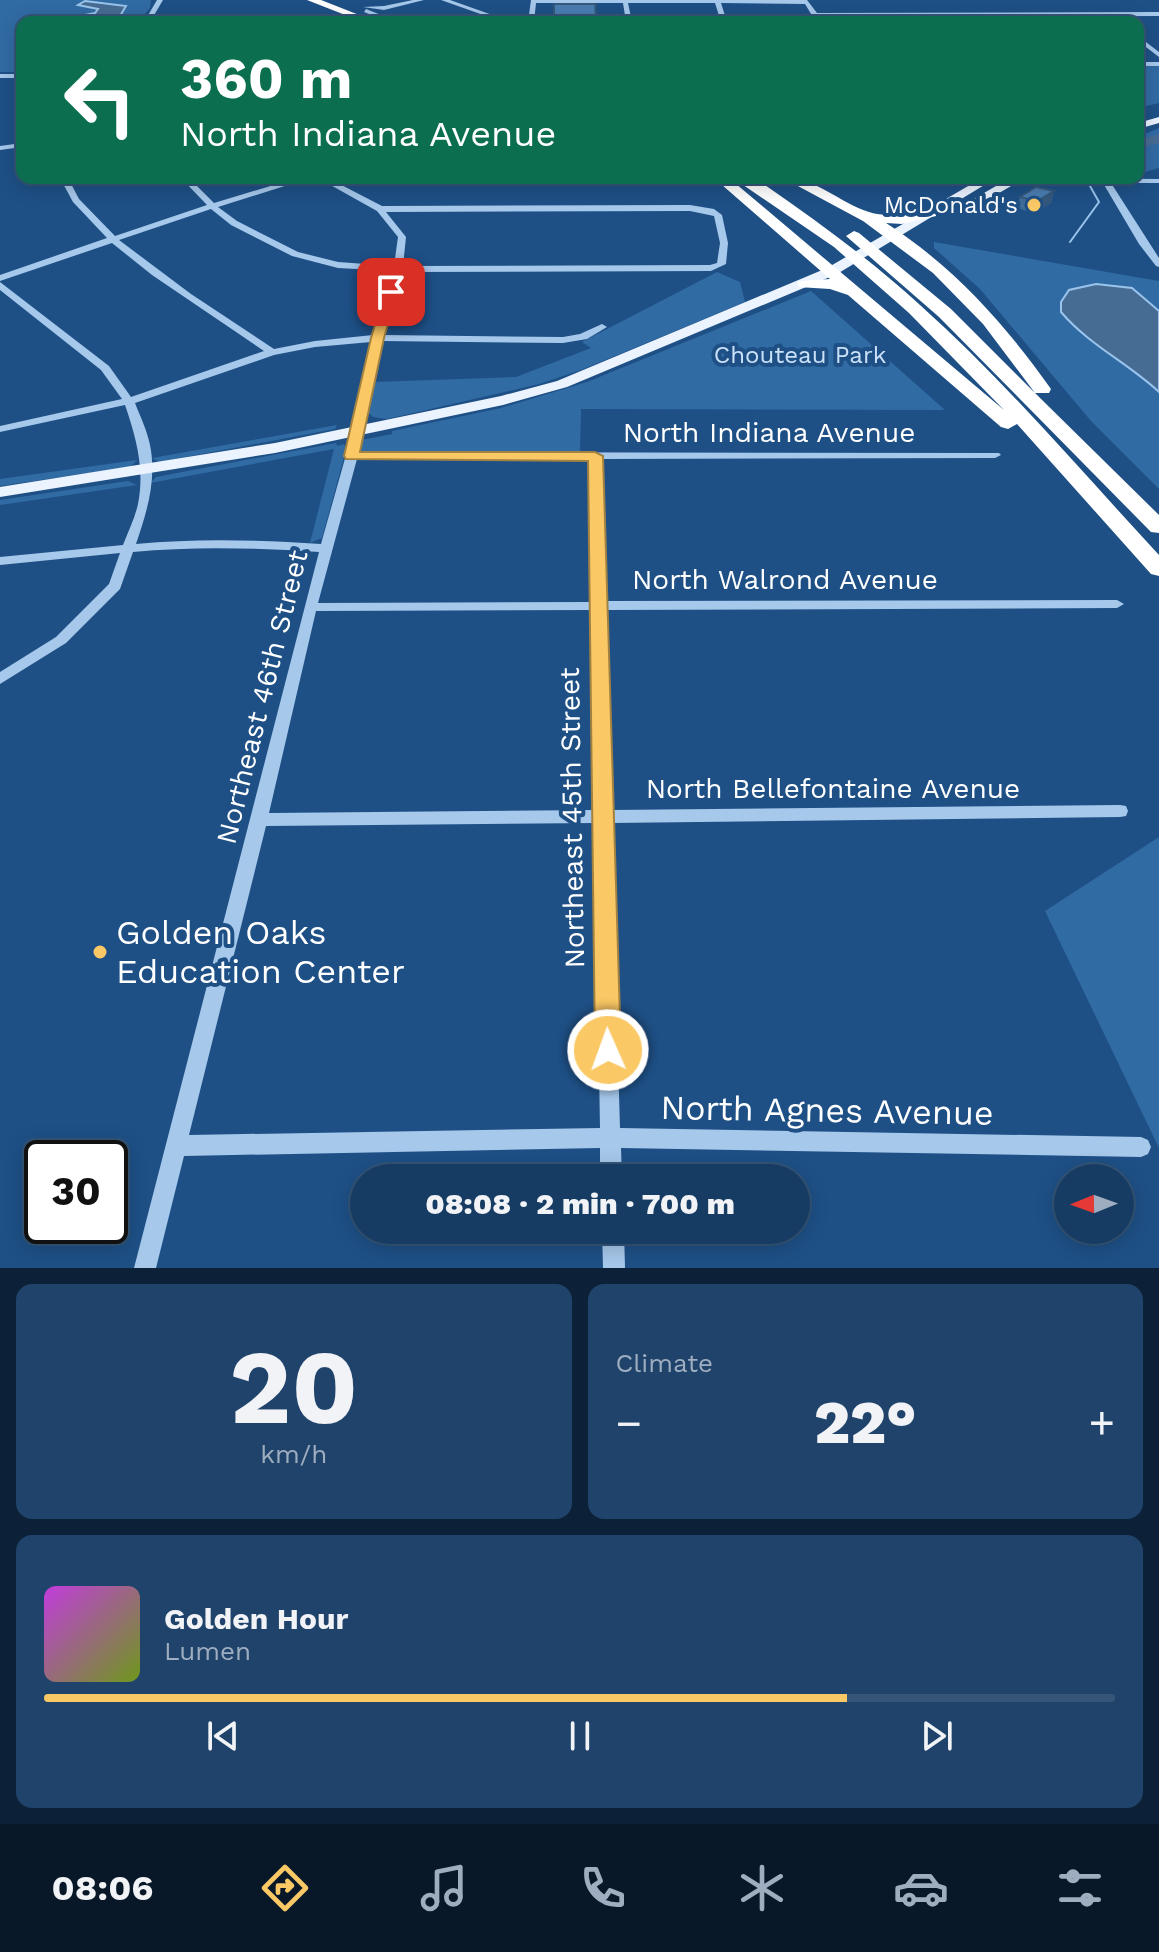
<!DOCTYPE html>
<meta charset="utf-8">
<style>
body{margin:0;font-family:"Work Sans",sans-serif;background:#1f436a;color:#f1f3f6;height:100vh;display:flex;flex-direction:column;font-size:30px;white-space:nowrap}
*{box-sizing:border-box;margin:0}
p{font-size:26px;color:#9eadbf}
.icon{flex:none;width:44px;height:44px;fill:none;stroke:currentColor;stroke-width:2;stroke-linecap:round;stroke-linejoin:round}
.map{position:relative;height:1268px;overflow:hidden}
.panel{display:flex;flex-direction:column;gap:16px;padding:16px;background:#0c2137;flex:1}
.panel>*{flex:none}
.banner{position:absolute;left:16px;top:16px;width:1128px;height:168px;border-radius:16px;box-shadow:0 4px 20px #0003,0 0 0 2px #355678;background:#0b6e4f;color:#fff;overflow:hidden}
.needle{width:52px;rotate:269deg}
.fabs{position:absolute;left:1054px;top:1164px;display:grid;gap:16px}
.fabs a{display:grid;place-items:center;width:80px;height:80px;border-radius:50%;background:#163c64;box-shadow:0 4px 20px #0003,0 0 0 2px #355678;font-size:40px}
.speed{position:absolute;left:24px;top:1140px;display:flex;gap:16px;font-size:40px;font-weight:700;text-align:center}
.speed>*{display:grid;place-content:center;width:104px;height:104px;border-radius:50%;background:#163c64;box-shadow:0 4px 20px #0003,0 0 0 2px #355678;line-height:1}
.speed .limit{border:4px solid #111;border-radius:12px;background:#fff;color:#111}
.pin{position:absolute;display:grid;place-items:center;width:68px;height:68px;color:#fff;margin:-34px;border-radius:16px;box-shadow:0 4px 12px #0006}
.me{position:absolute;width:88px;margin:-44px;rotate:358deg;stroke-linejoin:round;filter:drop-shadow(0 0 6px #0008)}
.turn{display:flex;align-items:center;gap:28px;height:168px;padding:0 32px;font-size:36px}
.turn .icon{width:104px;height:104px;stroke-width:2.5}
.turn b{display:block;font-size:56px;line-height:68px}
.big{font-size:60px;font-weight:800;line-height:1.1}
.panel .widget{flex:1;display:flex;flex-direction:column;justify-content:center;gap:12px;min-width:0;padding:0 28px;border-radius:16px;background:#1f436a}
.panel .dial{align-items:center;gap:0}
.dial b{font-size:104px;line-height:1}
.song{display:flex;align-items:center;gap:24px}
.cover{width:96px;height:96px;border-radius:12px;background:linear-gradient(135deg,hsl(290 70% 55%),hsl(80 70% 35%))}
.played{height:8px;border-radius:4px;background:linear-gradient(90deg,#fac865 75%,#355678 75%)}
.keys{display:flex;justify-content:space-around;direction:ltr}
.heat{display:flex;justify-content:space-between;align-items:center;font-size:44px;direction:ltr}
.panel .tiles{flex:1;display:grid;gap:16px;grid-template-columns:1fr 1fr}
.widget:last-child{grid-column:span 2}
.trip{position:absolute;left:350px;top:1164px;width:460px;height:80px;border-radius:40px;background:#163c64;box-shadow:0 4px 20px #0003,0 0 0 2px #355678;font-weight:800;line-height:80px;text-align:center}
.tab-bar{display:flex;height:128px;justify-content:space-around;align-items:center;background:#091828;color:#9eadbf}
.tab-bar .icon{width:56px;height:56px}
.tab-bar .selected{color:#fac865}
.tab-bar b{font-size:36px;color:#f1f3f6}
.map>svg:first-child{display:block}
</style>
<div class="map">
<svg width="1159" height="1268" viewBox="0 0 1159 1268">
<rect width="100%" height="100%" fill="#1e5086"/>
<!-- green -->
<path fill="#316ba4" d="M0,0H151L150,8L138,22H22V72H0Z
M1138,65H1159V103L1138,108Z
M1159,128V168L1138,174V137Z
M336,178H677L680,182H344Z
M934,242L1159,281V489L1091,421L980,289L934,248Z
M717,272L740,282L745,302L581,370L539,384L387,419L373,417L368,412L374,382L516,377L591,348L582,342Z
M811,291L945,410L581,409L580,453H366L358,449L361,440L392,434V431L501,408L587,382Z
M337,425L335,429L159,462L152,458Z
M336,443L337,446L344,444L346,450L322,538L310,543L334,449L150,483L156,477Z
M137,460L130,467L0,486V479Z
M128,481L137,485L0,505V500Z
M1159,837V1148L1045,911Z"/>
<!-- water -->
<path fill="#476c93" stroke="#9ac4ec" stroke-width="2" d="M85,1L126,6L120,16L122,22H49L95,13L98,9L78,5Z
M1096,284L1132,288L1159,311V392C1128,363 1089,345 1061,312V302L1069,290Z"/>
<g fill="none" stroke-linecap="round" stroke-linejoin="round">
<!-- stream -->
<path stroke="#9ac4ec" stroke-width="2" d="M1070,242L1099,202L1090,186"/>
<!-- river -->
<path fill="#476c93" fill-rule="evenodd" d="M1159,134V143L1138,149V140Z"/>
<!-- minor -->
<path fill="#a6c8eb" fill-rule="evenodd" d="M157,0H163L150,22H144Z
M413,0H424L384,10L363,7L384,6Z
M441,0H450L512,22H503Z
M531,0H807L817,13L1159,12V16L819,17L822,22H816L805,4L721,3L727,22H721L715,3H628L632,22H626L623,3H536L534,22H528Z
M366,9L396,21L397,22H389L364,12Z
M1138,36L1159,52V57L1138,41Z
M1138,62H1159V66H1138Z
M0,74H22V78H0Z
M22,143V147L0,150V146Z
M60,178H68L79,199L115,236L207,205L181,178H189L214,203L297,178H310L218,207L237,221L298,252L338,262L394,266L398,237L377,211L318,178H328L382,206L690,205L714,209L722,215L728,243L726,264L711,271L402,272L383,335L563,337L580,334L602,324L607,327L587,339L563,343L381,341L359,452L999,453L1001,455L995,458L601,459L605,601L1117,600L1124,604L1117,608L605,610L611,810L1120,805L1126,806L1128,811L1126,816L1120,817L611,823L620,1128L1141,1137L1148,1140L1151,1147L1148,1154L1141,1157L621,1148L622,1178H600V1148L184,1156L156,1268H134L319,552C257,548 195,546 133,552L120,589L66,643L0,684V672L56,637L109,584L120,553L0,565V557L123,545C128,532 135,518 138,504C145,469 136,437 125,405L0,432V426L122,399L101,370L0,290V282L109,366L131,397L264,351L152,275L112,243L0,281V275L107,238L73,202ZM211,209L231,225L292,256L338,268L393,271L373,335L315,341L274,349L191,294L119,240ZM690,211L714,216L720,243L717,263L710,265L403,266L406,237L386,212ZM371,342L353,430L321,544C259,540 198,538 136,544C147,512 157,479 150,445C147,430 140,416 135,403L274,355L315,347ZM357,459H589L591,602L318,603ZM592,610L595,810L269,813L316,611ZM595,823L600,1128L189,1135L266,826Z
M1033,178L1159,179V183H1111L1159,258V267L1156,266L1139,244L1103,183H1060Z
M602,1230H624L625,1268H603Z"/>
<!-- major -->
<path fill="#eaf3fe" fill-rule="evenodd" d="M1159,117V123L1138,129V123Z
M982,178H996L837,274L567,387L503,405L275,453L0,497V487L275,443L501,396L557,381L827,268Z
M1010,178H1025L980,204L970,201Z"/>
<!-- highway -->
<path fill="#fff" fill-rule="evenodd" d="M307,0H321L377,22H363Z
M714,178H729L1004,410L909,313L834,247L733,178H751L762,183C817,221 871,260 920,305C1006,382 1081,471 1159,555V576L1151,574L1017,424L1008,429L1001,427L848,295L830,289L798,287V281L830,279Z
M783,178C817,178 838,202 869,212C893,220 916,206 936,210V216L902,224L886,223C953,266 1005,324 1051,389L1049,393H1035L1159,515V533L1151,532L939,317L846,236L854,231L859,233L951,309L1035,393L983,324L933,273L863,221Z"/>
</g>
<!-- wall -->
<path fill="#406c98" d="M554,4H595L596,22H554Z
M1054,191L1051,203L1034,213L1017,208L1020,197Z"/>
<!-- shaded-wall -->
<path fill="#34587c" d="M1054,191L1051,203L1034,213L1037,201Z"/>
<!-- building -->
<path fill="#4a7db1" stroke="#34587c" stroke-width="2" d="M554,4H595L596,17H554Z
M1036,187L1054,191L1037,201L1020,197Z"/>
<!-- route -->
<path fill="#fac865" stroke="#a28242" stroke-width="2" d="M391,288L397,292L384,338L360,452H595L603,456L621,1050L617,1059L608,1062L599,1059L595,1050L588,461L346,459L344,456L371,338L385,292Z"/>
<!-- markers -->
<g fill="#fac865" stroke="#1e5086" stroke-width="3">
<circle cx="1034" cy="205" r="8"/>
<circle cx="100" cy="952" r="8"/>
</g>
<g text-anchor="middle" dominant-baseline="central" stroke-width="8" stroke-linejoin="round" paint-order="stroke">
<!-- far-poi labels -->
<g font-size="24" fill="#fff" stroke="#1e5086" text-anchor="end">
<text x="1018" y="205">McDonald's</text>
</g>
<!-- far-park labels -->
<g font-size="24" fill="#cbe1f8" stroke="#1e5086">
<text x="800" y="355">Chouteau Park</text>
</g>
<!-- street labels -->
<g font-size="28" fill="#fff" stroke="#1e5086">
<text x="769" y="432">North Indiana Avenue</text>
<text x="785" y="579">North Walrond Avenue</text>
<text transform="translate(262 697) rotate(-76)">Northeast 46th Street</text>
<text x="833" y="788">North Bellefontaine Avenue</text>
<text transform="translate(572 818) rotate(-91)">Northeast 45th Street</text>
</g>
<!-- near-poi labels -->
<g font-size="34" fill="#fff" stroke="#1e5086" text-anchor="start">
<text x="116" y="932">Golden Oaks<tspan x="116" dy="39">Education Center</tspan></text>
</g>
<!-- near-street labels -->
<g font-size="34" fill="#fff" stroke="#1e5086">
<text transform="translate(827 1110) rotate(1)">North Agnes Avenue</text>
</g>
</g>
</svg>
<div class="fabs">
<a><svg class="needle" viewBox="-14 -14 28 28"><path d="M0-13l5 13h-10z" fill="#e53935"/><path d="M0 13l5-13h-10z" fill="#9eadbf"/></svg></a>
</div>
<div class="speed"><div class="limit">30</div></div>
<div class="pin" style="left:391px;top:292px;background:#d93025"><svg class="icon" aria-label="arrive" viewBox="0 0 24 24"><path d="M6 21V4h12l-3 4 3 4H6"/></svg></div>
<svg class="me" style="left:608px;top:1050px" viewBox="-20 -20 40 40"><circle r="17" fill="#fac865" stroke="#fff" stroke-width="3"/><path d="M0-11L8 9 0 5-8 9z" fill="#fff"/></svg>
<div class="trip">08:08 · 2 min · 700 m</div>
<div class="banner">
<div class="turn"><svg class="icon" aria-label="left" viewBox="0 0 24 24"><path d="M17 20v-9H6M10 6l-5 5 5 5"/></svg><div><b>360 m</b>North Indiana Avenue</div></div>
</div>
</div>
<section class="panel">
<div class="tiles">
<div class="widget dial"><b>20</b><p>km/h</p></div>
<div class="widget"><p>Climate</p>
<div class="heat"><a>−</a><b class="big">22°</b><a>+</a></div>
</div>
<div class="widget">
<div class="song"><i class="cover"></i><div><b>Golden Hour</b><p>Lumen</p></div></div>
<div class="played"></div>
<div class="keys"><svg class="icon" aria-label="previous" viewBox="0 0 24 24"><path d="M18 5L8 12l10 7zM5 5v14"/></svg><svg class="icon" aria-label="pause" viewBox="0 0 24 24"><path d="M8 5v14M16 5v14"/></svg><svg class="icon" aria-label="next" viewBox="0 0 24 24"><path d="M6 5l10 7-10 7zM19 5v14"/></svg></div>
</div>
</div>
</section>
<nav class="tab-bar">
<b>08:06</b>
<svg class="icon selected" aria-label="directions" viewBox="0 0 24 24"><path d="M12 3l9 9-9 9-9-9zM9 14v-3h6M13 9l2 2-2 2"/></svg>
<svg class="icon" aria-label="music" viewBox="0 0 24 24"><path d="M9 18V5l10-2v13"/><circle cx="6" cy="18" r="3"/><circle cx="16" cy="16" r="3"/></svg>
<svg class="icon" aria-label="phone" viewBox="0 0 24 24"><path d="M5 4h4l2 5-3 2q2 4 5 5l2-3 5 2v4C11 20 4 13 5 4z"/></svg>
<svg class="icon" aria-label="climate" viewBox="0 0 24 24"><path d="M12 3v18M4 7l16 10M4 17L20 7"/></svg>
<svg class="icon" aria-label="car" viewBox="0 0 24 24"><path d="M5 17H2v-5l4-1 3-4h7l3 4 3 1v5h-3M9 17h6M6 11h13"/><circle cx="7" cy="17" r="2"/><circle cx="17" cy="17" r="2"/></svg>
<svg class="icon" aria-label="filters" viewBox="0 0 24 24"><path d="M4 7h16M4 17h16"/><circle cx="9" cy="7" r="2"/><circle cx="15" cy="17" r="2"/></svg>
</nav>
